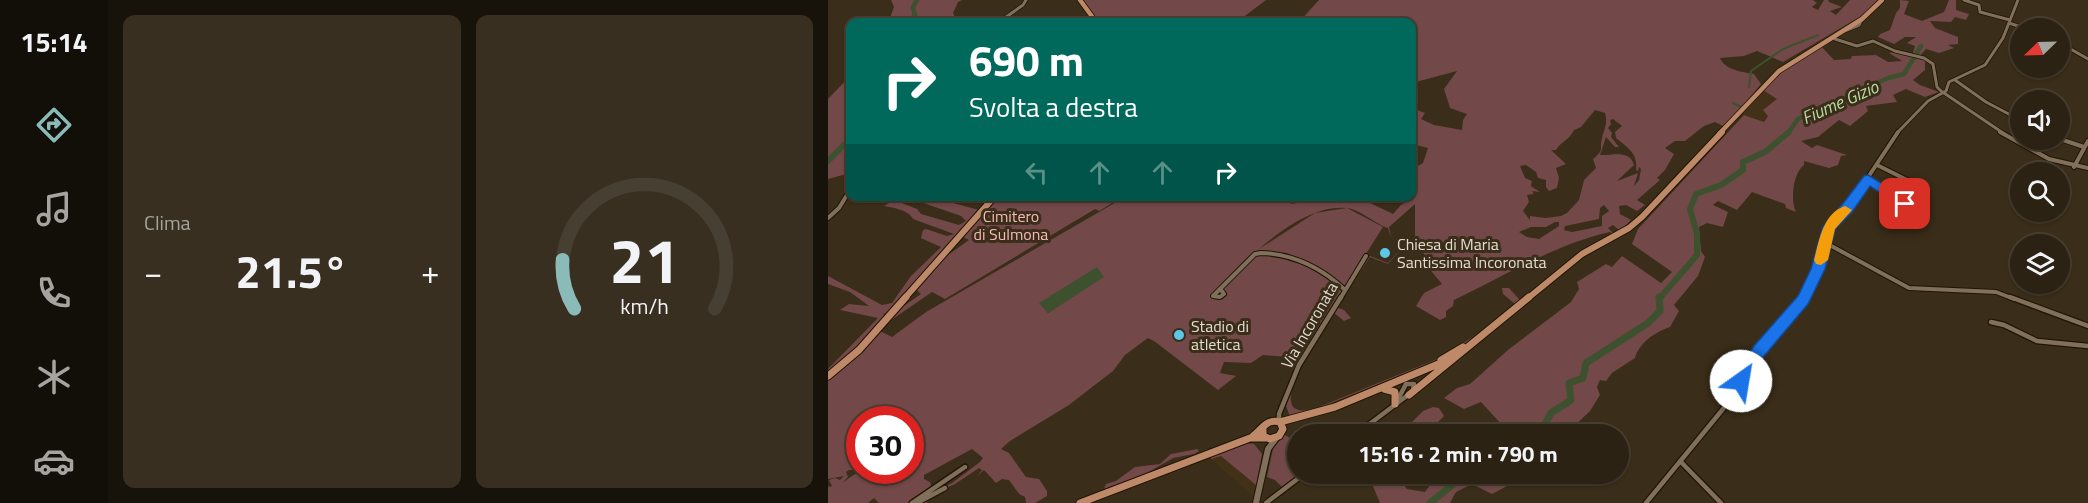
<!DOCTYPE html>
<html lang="it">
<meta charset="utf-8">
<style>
body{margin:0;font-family:"Titillium Web",sans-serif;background:#382f21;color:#f1f3f6;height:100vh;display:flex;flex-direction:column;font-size:22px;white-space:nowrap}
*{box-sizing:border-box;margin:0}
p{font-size:20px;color:#a6a4a0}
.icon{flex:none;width:33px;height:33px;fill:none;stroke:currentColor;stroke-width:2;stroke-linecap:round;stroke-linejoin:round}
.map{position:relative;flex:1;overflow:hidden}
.panel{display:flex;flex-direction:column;gap:15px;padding:15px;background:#18130a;width:720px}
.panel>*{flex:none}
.hud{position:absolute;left:18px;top:18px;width:570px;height:183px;border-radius:12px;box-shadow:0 2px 4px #0004,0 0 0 2px #483f33;background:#00695c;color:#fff;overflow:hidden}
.needle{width:39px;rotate:247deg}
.buttons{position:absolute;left:1182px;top:18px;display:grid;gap:12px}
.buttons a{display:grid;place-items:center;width:60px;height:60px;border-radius:50%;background:#2c2213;box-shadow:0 2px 4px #0004,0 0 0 2px #483f33;font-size:30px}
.speed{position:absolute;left:18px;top:406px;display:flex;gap:12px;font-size:30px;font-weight:700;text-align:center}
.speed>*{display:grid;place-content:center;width:78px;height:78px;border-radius:50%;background:#2c2213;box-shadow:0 2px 4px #0004,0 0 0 2px #483f33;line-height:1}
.speed .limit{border:9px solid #d22;background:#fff;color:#111}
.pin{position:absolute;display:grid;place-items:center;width:51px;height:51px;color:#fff;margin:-26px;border-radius:12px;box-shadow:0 3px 9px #0006}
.me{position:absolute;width:66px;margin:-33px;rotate:32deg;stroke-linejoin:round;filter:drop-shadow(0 0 4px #0008)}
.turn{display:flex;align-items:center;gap:21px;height:126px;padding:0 24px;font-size:27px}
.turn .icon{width:78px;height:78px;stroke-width:2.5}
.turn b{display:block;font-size:42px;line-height:51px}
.lanes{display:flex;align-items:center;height:57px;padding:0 24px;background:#0003;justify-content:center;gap:30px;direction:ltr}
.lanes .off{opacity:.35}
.big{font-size:45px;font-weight:700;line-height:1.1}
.panel .widget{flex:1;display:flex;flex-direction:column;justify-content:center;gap:9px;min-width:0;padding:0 21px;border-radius:12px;background:#382f21}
.panel .dial{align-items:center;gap:0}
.dial svg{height:156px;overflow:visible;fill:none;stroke:#483f33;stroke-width:7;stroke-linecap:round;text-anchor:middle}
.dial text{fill:#f1f3f6;stroke:none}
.heat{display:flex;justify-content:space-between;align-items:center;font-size:33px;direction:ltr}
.panel .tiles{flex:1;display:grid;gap:15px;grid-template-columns:repeat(2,1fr)}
.trip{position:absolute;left:459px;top:424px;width:342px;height:60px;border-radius:30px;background:#2c2213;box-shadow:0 2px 4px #0004,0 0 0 2px #483f33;font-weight:700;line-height:60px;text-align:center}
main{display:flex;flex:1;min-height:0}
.tabs{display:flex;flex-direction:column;width:108px;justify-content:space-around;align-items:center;background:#120e08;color:#a6a4a0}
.tabs .icon{width:42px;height:42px}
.tabs .current{color:#8bbbb9}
.tabs b{font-size:27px;color:#f1f3f6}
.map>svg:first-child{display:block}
</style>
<main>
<nav class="tabs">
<b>15:14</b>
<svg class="icon current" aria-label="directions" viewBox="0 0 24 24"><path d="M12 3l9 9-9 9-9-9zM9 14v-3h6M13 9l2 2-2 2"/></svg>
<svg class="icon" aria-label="music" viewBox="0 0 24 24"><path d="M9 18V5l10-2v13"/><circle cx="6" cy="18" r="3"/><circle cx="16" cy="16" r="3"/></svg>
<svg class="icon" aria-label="phone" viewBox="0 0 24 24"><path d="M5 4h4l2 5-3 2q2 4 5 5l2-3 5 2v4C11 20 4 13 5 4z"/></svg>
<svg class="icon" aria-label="climate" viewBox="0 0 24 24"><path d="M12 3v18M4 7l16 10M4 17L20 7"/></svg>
<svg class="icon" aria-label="car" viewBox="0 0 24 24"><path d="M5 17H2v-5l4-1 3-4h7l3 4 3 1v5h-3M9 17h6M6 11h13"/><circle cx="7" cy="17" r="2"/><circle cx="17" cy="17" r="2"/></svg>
</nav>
<section class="panel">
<div class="tiles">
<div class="widget"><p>Clima</p>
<div class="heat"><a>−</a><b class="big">21.5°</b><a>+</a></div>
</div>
<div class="widget dial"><svg viewBox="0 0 100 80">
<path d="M14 69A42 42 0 1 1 86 69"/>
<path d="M14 69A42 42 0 0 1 8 44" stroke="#8bbbb9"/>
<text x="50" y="56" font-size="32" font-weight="700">21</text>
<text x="50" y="72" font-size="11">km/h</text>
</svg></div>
</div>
</section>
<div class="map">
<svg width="1260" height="503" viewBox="0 0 1260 503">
<rect width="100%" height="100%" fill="#3a2d19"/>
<!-- built -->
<path fill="#433117" d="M935,90L950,99L936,122L913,113Z
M393,455L428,485L425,496L383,459Z"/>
<!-- green -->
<path fill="#724848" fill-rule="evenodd" d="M63,0H134L130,2L125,13L129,22H64L62,18L66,7Z
M252,0H438L409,22H268Z
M491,0H985L989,3L984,7L990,10L996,0H1000L1001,2L1014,7L1002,11L1008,15L1022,0H1051L1040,12L955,62L929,51L916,56L892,58C897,70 914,72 926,74L933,84L897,127L887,122L876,126L857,141H847L837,148L846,154L837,170L829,178L832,180L809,200L817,205L809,211L798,205L791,206L792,214L803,220L792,231L785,225L780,228L786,234L750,254L648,337L614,359L463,419L458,406C475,352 508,301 542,256L560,263L576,246L563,238L560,228C547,224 532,209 518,208C487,205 453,230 431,249L487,213L519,208L555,227L472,358L435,355L423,363L396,362L392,373L408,376L390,390L326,341L320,338L297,355L285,371L241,405L182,441L173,449L181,453L198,477L211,479L219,491V496L207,503H198L197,497L191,494L181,480L174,479L168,483L156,470L149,476L154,470L151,468L127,484L101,496L99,503H51L46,498L40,503H0V487L4,486L1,480L7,478L12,480L16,476L0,479V376L47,333L54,332L64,337L98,312L297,197H469L462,204L515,197H548L540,202L565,214L573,205L585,198L590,166L595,163L600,148L584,144V108L597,113L593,119L606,125L634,130L635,120L639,114L622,108L616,89L629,71L584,83V22H471ZM767,110L777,113C780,124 776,129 774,138C771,150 777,149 765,159L768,168L756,180L751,200L739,213L733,216L717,218L702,216V220L695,211L701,202L699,195L706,194L704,191L712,192L703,186L704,181L697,178L692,166L698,165L708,172L710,178L718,180V187L721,191L729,188L731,178L728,168L738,164L723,150H728C734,140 741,141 746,130L753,127ZM785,119L794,126L787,132L788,138C800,148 810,153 808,170L810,171L811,167L813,169L811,180L806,186L810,173L789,181L806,165C802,149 783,156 772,155L778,137L787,147H791L783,137L784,133L780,128L783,124L782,120ZM587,204V238L598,258L599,266L614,284L596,293L588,306L612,320L618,317V311L625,306L626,300C676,276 728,244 782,232L784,234L749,254L692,300L681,288H674L675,294L687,304L654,331L614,357L491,407C425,430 494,330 505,312L516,321L523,318L516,310L508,307L542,257L560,264L576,246L563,238L561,227ZM776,205L781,211L774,216V226L744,232L736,230L737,226L771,219L772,208ZM727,222H731V226L711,239L699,237L691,232L703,227H718ZM276,276L220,313L212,303ZM32,420H82V471H40L27,474L14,483L20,477L18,472L21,470H31ZM144,449L155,458L152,462L124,483L105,492L102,482L96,479V475Z
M1072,0L1081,1L1076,14L1094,21L1116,12L1121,0H1128V10L1141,14L1138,20L1127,17L1123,22L1102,21L1107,28L1130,37V44L1120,45L1126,48L1111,53L1098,49L1091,57L1097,60V70L1085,80L1092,85L1111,92L1097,97L1078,89L1065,95L1069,102L1038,106L1040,111L1022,126L1011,120L990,137L973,141L984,148L989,145L1019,155L1013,156L1010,165L1001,168L976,161V165C965,173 962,200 968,212L958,208L957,204L924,192L909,210L890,201L885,205L900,212L895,227L879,223L871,227L873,251L877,257L870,276L846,305L851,311L842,327C827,332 811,343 807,358L784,373L778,381L772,380L769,387L772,395L762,411L737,435H662L675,426L653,402L636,409L616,398L629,388L642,384L680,350L743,302L751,289L749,282L778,264L784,267L794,256L833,283L844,272L804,244L810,229L916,115L936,122L940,116L935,110L949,99L935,90L955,69L992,45L1006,60L1023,59L1024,56L1048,55L1060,62L1074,61L1061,53L1066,52L1084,56L1087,46L1079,43L1088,37H1077L1066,44L1050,37L1052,34L1062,30L1068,13L1072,8Z
M22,76V173L0,179V99Z
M99,196L151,210L148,211L151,212L61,313L55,314L58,317L18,359L0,374V369L50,318L12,310L21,304L41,306L22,292L0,284V276L54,305L64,303L83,276L113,247L93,238L95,230L98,229L119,236L126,234L85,219C81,210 66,208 56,206L66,200L89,209L93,214L131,225L138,221L133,216L78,197Z
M171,197H294L271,211L267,209L117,299L104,292L59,323L64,314L93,294L88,289L113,260L141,240L135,237Z
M605,407L611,408L616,416L602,430L591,432L583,423L595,411Z
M457,435L469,442L470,474H473L455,488L447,480L439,477L446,444Z
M414,443L426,444L434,454L428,485L393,456L383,459V455Z
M369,449L371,451L366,454L345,458L319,473L276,489L278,484L288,481L307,467L332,464L343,454Z
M540,474H568L579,489L597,492L610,474H692L679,486L664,494L644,484L628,492L622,503H552Z"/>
<!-- water -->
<path fill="#3d512e" d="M269,267L276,277L220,313L211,303Z"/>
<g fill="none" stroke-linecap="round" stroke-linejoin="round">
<!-- canal -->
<path stroke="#3d512e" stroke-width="2" d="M921,87L923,71L955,49L990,35
M905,103L913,107"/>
<!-- river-far2 -->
<path stroke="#3d512e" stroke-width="4.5" d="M79,22L87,16L85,7L89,0
M960,133L970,119L1060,78L1076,74L1093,46"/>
<!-- river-far1 -->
<path stroke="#3d512e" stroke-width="6" d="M0,161L22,139
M831,299L869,255V234L862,209L868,194L893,185L915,170V162L937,152L961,132"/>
<!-- river -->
<path stroke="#3d512e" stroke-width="7" d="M711,435L723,413L743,400L741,383L755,378L758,363L820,323L832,311L831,297
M602,503L638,474"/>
<defs>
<path id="minor-far2" d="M1136,0L1151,5L1152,12L1182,20
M171,22L195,5L198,0
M1181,23L1196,28
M1019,30L1031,25L1034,19
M1007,39L1029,46L1045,41L1067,51L1096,58L1105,64L1109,87L1113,91L1175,133
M1232,43L1260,59
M1127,80L1158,102L1192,120
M1069,133L1100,101L1118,91L1121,82L1157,65L1175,38L1190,0"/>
<path id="minor-far1" d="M1172,132L1221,159L1260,168
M1232,139L1256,147
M1049,165L1089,185
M1246,167L1260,141
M1040,179L1096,216
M0,218L11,208L22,190
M996,242L1081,288L1168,292L1186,299
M393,290L396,294L392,297L385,296L427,254L433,253C466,254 492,267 516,289
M512,299L538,256
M975,299L987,278L1001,227L1019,209L1070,132"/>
<path id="minor" d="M1182,297L1260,326
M1163,322L1176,325L1209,341L1260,346
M568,403L578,384H586L585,390
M451,421V414L471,365L513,297
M527,435L580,395
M852,461L893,503
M84,503L137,467
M89,503L117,488
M438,503L476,474
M818,503L895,409L931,351L970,308L976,297"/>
<path id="secondary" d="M428,503L440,449L449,437"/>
<path id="primary-far2" d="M252,0L268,22
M892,133L951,71L1034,19L1054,0"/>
<path id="primary-far1" d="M76,299L167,196
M699,299L754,254L801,228L814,217L894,132"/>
<path id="primary" d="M613,360L635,347
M0,376L31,350L78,297
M556,389L567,392V404
M581,395L701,297
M452,422L507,407L620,360
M425,436C434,429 439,418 452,422L455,429L451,436L442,439L435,436V427
M252,503L422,438H437"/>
</defs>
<!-- minor-far2 casing -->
<use href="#minor-far2" stroke="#211503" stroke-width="4.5"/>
<!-- minor-far1 casing -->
<use href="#minor-far1" stroke="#211503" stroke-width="6"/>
<!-- minor casing -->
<use href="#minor" stroke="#211503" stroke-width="7"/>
<!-- secondary casing -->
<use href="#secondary" stroke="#211503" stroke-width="8"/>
<!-- primary-far2 casing -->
<use href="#primary-far2" stroke="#211503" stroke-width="6"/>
<!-- primary-far1 casing -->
<use href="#primary-far1" stroke="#211503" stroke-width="8"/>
<!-- primary casing -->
<use href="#primary" stroke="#211503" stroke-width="9"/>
<!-- minor-far2 -->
<use href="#minor-far2" stroke="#80705b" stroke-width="3"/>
<!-- minor-far1 -->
<use href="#minor-far1" stroke="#80705b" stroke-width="4"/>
<!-- minor -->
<use href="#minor" stroke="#80705b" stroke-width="4.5"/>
<!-- secondary -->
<use href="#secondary" stroke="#80705b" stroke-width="6"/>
<!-- primary-far2 -->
<use href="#primary-far2" stroke="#bd8969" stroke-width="4.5"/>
<!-- primary-far1 -->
<use href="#primary-far1" stroke="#bd8969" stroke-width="6"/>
<!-- primary -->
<use href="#primary" stroke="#bd8969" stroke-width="7"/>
</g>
<!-- route -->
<path fill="#1a73e8" stroke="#114b97" stroke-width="1.5" d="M1040,175L1082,201L1084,204L1082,207H1073L1042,186L1024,212L1007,229L997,269L980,304L936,356L918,385L913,388L907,385L905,381L907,376L926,346L970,296L983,269L995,227L1014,205L1036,176Z"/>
<!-- slow -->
<path fill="#f59e0b" d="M1017,206L1024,210L1007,229L1000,260L993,265L988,264L986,260C991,241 995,213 1017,206Z"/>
<!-- markers -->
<g fill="#5ac8e6" stroke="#3a2d19" stroke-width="2">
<circle cx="557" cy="253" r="6"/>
<circle cx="351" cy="335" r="6"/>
</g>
<g text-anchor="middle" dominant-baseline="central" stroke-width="6" stroke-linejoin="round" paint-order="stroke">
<!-- park labels -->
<g font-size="16" fill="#f7b8b8" stroke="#3a2d19">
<text x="183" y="216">Cimitero<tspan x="183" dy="18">di Sulmona</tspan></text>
</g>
<!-- poi labels -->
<g font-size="16" fill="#e4dbcf" stroke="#3a2d19" text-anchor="start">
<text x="569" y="244">Chiesa di Maria<tspan x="569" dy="18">Santissima Incoronata</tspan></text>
<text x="363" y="326">Stadio di<tspan x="363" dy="18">atletica</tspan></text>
</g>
<!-- street labels -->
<g font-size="16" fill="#e4dbcf" stroke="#3a2d19">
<text transform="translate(481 325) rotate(-60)">Via Incoronata</text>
</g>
<!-- water labels -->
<g font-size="18" font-style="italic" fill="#b6db9e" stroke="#3a2d19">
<text transform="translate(1012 102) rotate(-24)">Fiume Gizio</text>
</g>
</g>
</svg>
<div class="buttons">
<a><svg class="needle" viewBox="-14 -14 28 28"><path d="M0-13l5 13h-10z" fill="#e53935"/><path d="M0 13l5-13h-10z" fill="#a6a4a0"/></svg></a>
<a><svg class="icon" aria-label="sound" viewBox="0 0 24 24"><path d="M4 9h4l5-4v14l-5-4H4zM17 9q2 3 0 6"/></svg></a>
<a><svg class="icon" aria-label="search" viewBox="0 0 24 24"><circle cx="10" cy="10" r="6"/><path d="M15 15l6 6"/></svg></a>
<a><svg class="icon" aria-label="layers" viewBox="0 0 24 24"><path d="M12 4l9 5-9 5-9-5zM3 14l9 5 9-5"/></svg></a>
</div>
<div class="speed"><div class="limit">30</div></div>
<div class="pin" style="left:1077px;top:204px;background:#d93025"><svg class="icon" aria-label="arrive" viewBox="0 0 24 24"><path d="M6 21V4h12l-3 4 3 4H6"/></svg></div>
<svg class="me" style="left:913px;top:381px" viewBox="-20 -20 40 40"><circle r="19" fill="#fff"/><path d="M0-13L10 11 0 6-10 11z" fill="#1a73e8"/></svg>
<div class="trip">15:16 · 2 min · 790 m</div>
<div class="hud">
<div class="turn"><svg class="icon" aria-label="right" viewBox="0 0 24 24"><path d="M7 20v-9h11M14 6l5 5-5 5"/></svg><div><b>690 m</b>Svolta a destra</div></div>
<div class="lanes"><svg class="icon off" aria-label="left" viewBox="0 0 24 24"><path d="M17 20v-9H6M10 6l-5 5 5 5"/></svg><svg class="icon off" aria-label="ahead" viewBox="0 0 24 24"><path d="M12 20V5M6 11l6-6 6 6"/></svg><svg class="icon off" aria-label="ahead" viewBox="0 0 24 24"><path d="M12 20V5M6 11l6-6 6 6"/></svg><svg class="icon" aria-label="right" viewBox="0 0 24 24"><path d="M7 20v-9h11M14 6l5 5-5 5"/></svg></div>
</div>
</div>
</main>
